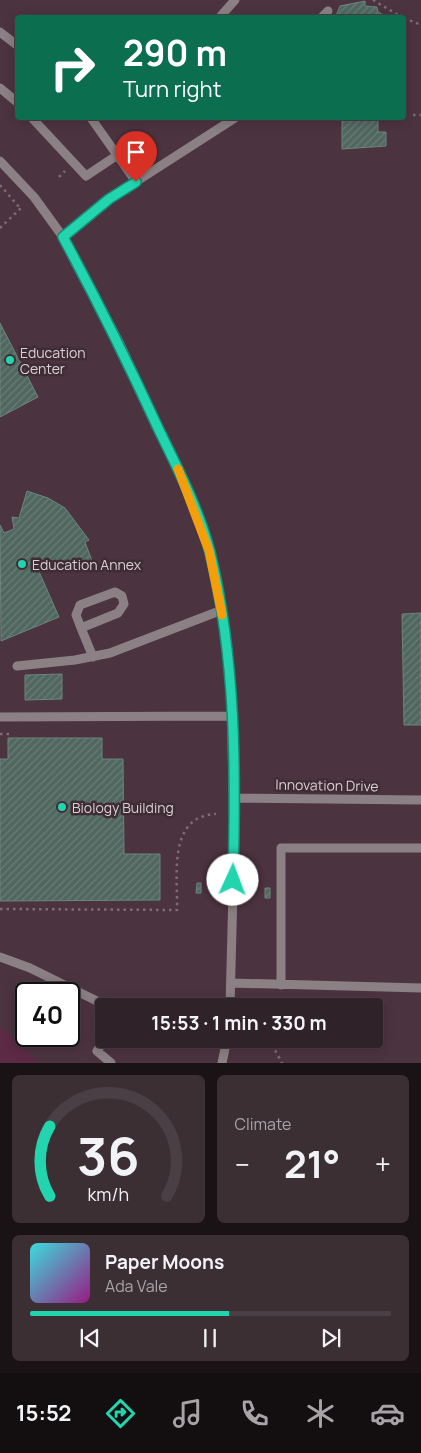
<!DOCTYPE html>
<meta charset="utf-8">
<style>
body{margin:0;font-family:Manrope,sans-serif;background:#3b2f34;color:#f1f3f6;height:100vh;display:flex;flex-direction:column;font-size:19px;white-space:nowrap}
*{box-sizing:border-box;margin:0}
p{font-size:16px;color:#a7a4a8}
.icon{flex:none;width:28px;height:28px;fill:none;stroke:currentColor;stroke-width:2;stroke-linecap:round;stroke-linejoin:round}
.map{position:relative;height:1063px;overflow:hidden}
.side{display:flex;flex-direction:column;gap:12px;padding:12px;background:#1a1316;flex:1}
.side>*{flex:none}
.top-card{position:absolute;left:15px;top:15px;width:391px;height:105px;border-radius:5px;box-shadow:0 2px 12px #0003,0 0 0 1px #4a3f45;background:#0b6e4f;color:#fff;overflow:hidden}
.speed{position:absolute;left:15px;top:982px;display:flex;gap:10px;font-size:25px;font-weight:700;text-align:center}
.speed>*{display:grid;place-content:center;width:65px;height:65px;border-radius:50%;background:#2f2228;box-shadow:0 2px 12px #0003,0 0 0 1px #4a3f45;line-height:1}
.speed .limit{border:2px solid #111;border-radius:8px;background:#fff;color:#111}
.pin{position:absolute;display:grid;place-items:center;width:42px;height:42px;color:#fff;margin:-51px -21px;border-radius:50% 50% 50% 0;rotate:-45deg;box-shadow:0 0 5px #0007}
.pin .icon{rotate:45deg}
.me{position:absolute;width:55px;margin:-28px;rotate:2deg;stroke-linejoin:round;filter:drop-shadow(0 0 4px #0008)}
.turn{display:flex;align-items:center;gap:18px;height:105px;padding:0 25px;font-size:22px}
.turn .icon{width:65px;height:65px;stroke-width:2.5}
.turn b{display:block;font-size:35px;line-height:42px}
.big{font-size:38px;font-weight:700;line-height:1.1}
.side .widget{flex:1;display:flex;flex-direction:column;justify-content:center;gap:8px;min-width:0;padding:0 18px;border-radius:8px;background:#3b2f34}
.side .dial{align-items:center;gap:0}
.dial svg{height:130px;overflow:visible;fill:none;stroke:#4a3f45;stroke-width:7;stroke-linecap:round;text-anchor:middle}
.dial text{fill:#f1f3f6;stroke:none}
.song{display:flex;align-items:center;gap:15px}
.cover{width:60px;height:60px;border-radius:8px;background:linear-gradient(135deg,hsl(180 70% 55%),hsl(310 70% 35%))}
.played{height:5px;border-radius:2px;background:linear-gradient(90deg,#23d5af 55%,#4a3f45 55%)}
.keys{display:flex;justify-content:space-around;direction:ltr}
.heat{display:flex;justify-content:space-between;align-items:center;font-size:28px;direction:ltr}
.side .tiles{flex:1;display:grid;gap:12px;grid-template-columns:1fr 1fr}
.widget:last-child{grid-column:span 2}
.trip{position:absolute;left:95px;top:998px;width:288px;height:50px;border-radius:5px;background:#2f2228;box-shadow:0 2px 12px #0003,0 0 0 1px #4a3f45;font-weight:700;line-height:50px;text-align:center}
.dock{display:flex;height:80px;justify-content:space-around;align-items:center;background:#130e10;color:#a7a4a8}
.dock .icon{width:35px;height:35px}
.dock .current{color:#23d5af}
.dock b{font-size:22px;color:#f1f3f6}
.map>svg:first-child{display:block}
</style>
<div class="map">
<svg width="421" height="1063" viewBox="0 0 421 1063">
<defs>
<pattern id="building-hatch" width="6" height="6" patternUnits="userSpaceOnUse" patternTransform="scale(1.25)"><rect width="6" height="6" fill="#506760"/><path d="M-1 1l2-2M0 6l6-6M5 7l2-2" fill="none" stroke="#697c76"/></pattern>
</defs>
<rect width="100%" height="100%" fill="#3f2d36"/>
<!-- built -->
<path fill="#4c3340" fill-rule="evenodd" d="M0,0H421V1063H0ZM18,18H404V118H18ZM26,994H69V1036H26ZM104,1006H374V1039H104Z"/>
<!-- pitch -->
<path fill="#5c2a45" d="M0,1026L39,1063H0Z"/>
<!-- building -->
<path fill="url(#building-hatch)" stroke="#6c857c" d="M365,1V6L377,7L378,12L389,18H335L340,6Z
M342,118H378V132H386V146L342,149Z
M0,323L38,397L0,417Z
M27,491L48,498L65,508L89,540L85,542L92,561L69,571L67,568L60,571L55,559L37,567L59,617L1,641L0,525L4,533L14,529L12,517L19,518Z
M421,613V725H404L402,614Z
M62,674V699L25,700V675Z
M8,738H102V759H123L124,854H160V900L0,901V759H8Z
M197,883H201V893H196Z
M265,888H270V898H265Z"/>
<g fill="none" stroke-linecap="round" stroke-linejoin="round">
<!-- path -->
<path stroke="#7d6d75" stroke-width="2.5" stroke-dasharray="2.5 4" stroke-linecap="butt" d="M373,0L403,18
M404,18L421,25
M413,115H421
M59,177L65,171
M0,185L20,208
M0,228L23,206
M0,734H9
M0,909L177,910C178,876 167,816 216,814
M269,1039L282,1063"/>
<!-- minor -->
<path stroke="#8b8185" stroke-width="9" d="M219,18L235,0
M321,18L328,11
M0,32L18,46
M0,88L18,103
M32,118L86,176L119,154
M91,118L136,182
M0,161L34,197L63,237L80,267L119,342L188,491L209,551L222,610L231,687L234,852L230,1006
M63,237L109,199L235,118
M81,628L76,615L80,605L115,592L122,596L124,604L118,613L81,628L93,657
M17,666L75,660L110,653L222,610
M0,717L231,716
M233,798L421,800
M0,957L30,968L107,1006
M232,983L421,988
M281,985V848H421
M105,1039L97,1051L111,1063
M222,1063L227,1039"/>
</g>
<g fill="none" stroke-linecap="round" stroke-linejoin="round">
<defs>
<path id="route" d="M136,182L109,199L63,237C97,300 129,365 159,430C178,469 199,510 210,552C236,658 236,771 233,880"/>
</defs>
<!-- route casing -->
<use href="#route" stroke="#178a72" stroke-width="12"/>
<!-- route -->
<use href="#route" stroke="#23d5af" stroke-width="9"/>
<!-- slow -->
<path stroke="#f59e0b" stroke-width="9" d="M178,469L209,551L222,615"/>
</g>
<!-- markers -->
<g fill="#23d5af" stroke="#3f2d36" stroke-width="2">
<circle cx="10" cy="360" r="5"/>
<circle cx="22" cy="564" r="5"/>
<circle cx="62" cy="807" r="5"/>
</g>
<g text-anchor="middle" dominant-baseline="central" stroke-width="5" stroke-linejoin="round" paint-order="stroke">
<!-- poi labels -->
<g font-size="14" fill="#dbcfd4" stroke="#3f2d36" text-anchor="start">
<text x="20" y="352">Education<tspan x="20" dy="16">Center</tspan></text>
<text x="32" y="564">Education Annex</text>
<text x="72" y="807">Biology Building</text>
</g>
<!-- street labels -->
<g font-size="14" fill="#dbcfd4" stroke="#3f2d36">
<text transform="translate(327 785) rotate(1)">Innovation Drive</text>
</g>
</g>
</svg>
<div class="speed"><div class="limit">40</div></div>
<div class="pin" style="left:136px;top:182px;background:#d93025"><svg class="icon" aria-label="arrive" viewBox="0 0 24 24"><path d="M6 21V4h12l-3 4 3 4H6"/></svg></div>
<svg class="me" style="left:233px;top:880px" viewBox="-20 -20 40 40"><circle r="19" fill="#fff"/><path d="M0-13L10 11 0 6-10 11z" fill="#23d5af"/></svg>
<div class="trip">15:53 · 1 min · 330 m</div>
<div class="top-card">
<div class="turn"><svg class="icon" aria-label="right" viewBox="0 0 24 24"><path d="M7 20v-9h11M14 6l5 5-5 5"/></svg><div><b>290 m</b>Turn right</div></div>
</div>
</div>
<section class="side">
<div class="tiles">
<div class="widget dial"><svg viewBox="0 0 100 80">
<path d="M14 69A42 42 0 1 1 86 69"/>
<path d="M14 69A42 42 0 0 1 14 26" stroke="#23d5af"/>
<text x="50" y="56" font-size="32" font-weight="700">36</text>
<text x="50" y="72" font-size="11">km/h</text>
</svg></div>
<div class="widget"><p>Climate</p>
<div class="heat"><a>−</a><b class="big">21°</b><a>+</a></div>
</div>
<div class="widget">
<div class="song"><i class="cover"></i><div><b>Paper Moons</b><p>Ada Vale</p></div></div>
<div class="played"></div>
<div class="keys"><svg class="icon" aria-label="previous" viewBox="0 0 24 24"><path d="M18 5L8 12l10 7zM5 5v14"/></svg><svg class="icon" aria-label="pause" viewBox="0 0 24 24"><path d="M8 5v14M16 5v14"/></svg><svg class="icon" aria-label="next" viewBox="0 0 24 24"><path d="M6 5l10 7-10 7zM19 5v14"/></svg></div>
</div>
</div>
</section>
<nav class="dock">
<b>15:52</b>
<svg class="icon current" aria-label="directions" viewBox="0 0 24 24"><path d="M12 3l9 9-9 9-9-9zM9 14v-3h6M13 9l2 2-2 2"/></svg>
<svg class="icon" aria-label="music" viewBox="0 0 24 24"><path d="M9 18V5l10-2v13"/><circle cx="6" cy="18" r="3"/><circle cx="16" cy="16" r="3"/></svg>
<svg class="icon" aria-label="phone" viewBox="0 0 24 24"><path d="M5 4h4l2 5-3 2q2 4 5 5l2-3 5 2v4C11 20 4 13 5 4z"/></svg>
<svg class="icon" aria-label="climate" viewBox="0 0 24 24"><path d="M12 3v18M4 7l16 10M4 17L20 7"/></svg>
<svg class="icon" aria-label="car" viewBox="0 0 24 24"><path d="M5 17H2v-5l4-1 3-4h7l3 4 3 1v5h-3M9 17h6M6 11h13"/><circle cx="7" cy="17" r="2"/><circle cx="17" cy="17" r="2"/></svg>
</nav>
